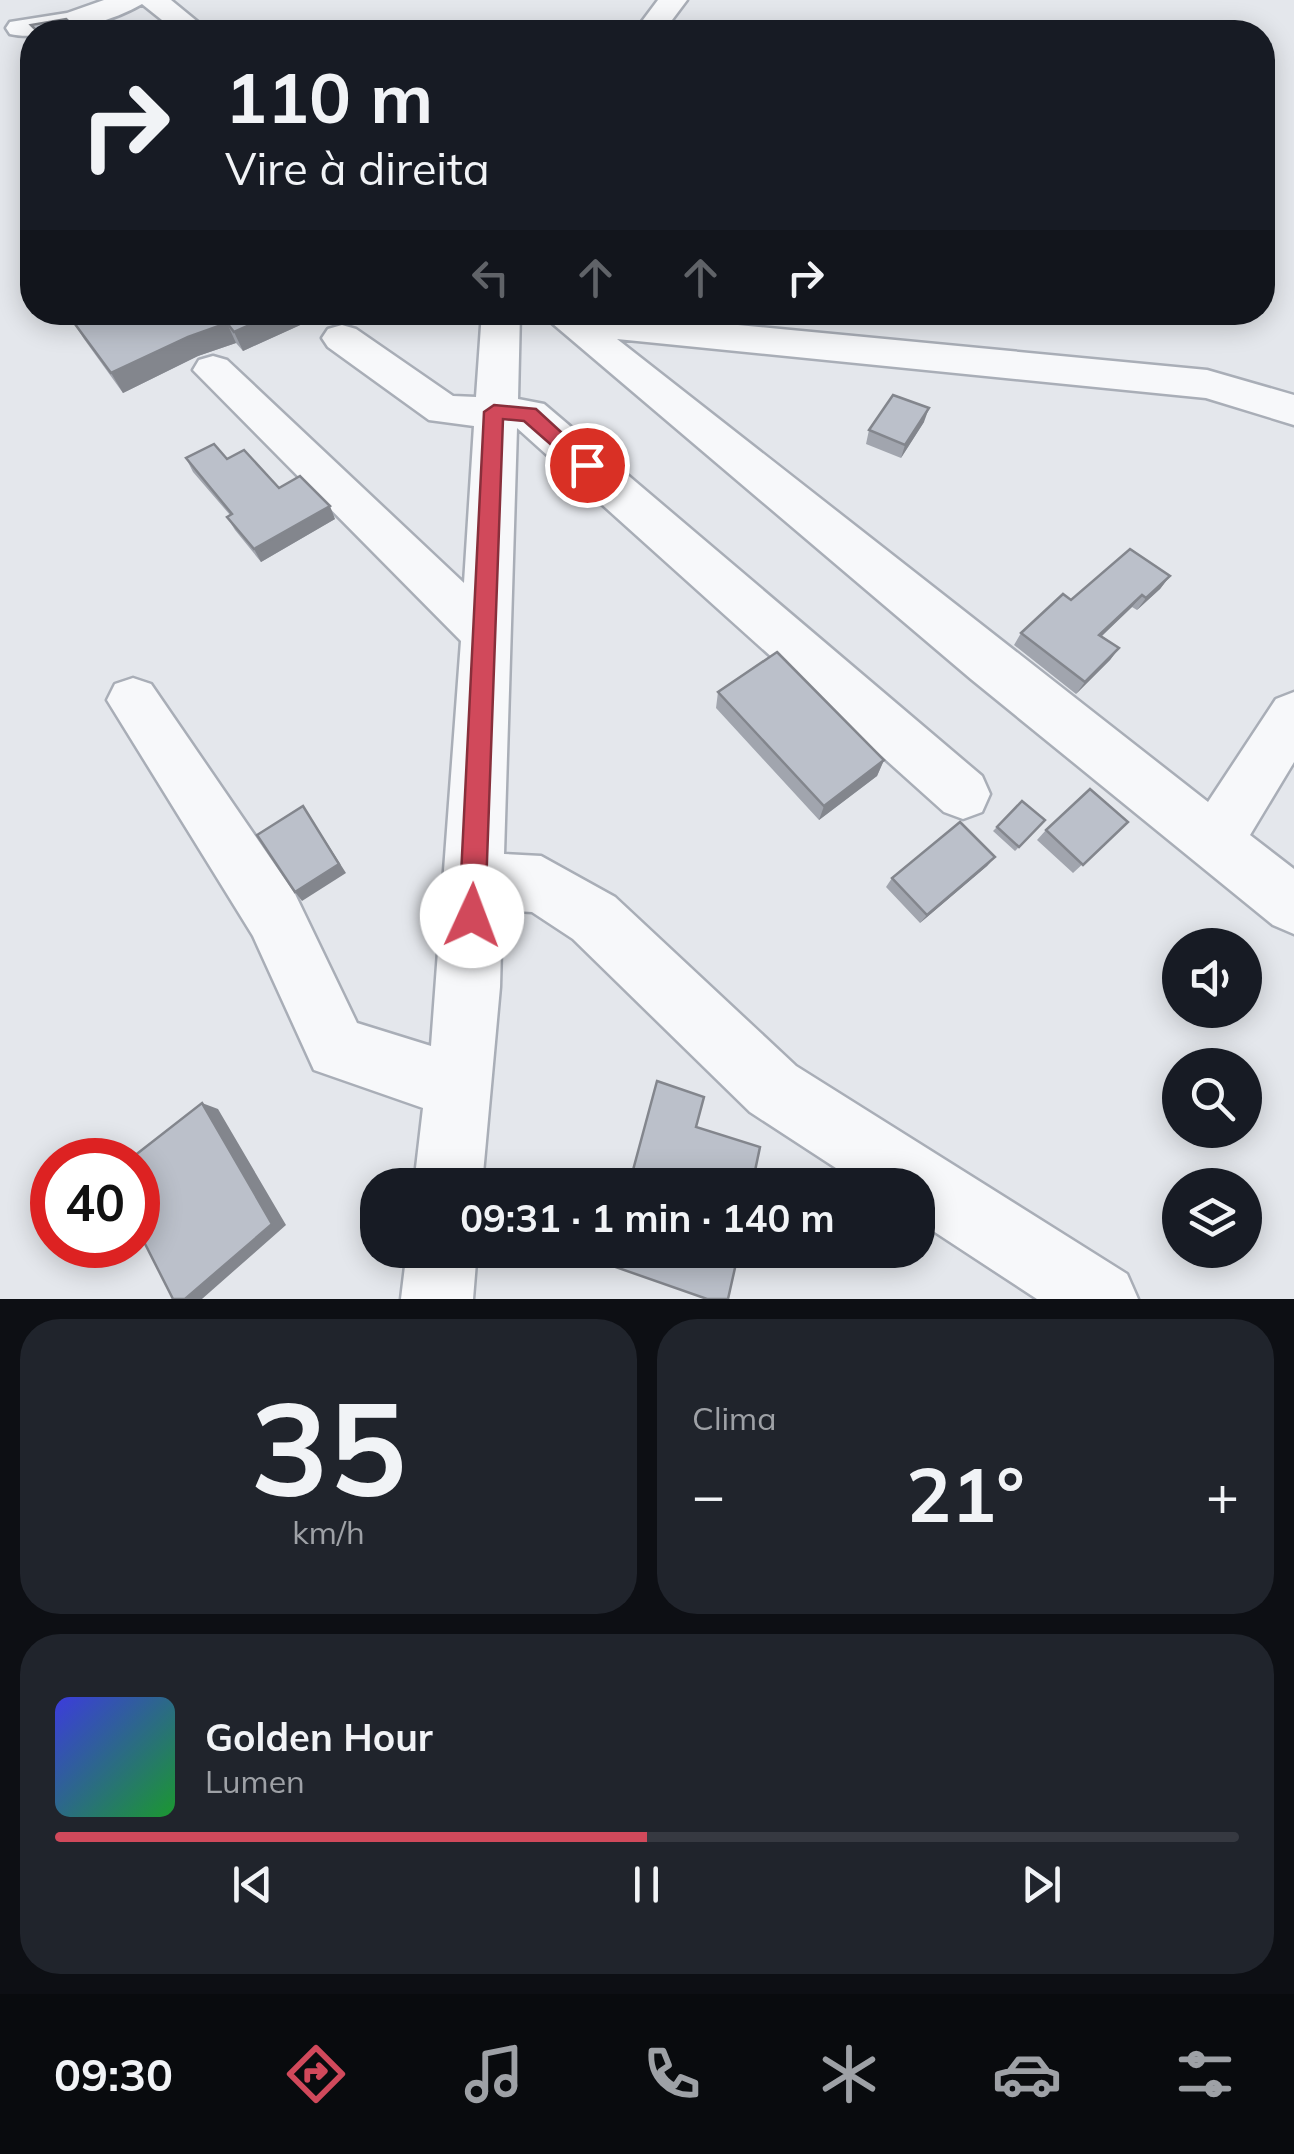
<!DOCTYPE html>
<html lang="pt">
<meta charset="utf-8">
<style>
body{margin:0;font-family:Mulish,sans-serif;background:#20242c;color:#f1f3f6;height:100vh;display:flex;flex-direction:column;font-size:38px;white-space:nowrap}
*{box-sizing:border-box;margin:0}
p{font-size:32px;color:#9ea1a6}
.icon{flex:none;width:55px;height:55px;fill:none;stroke:currentColor;stroke-width:2;stroke-linecap:round;stroke-linejoin:round}
.map{position:relative;height:1299px;overflow:hidden}
.drawer{display:flex;flex-direction:column;gap:20px;padding:20px;background:#0d0f14;flex:1}
.drawer>*{flex:none}
.guide{position:absolute;left:20px;top:20px;width:1255px;height:305px;border-radius:40px;box-shadow:0 5px 25px #0003;background:#171b24;color:#f1f3f6;overflow:hidden}
.controls{position:absolute;left:1162px;top:928px;display:grid;gap:20px}
.controls a{display:grid;place-items:center;width:100px;height:100px;border-radius:50%;background:#171b24;box-shadow:0 5px 25px #0003;font-size:50px}
.speed{position:absolute;left:30px;top:1138px;display:flex;gap:20px;font-size:50px;font-weight:700;text-align:center}
.speed>*{display:grid;place-content:center;width:130px;height:130px;border-radius:50%;background:#171b24;box-shadow:0 5px 25px #0003;line-height:1}
.speed .limit{border:15px solid #d22;background:#fff;color:#111}
.pin{position:absolute;display:grid;place-items:center;width:85px;height:85px;color:#fff;margin:-42px;border:5px solid #fff;border-radius:50%;box-shadow:0 2px 10px #0007}
.me{position:absolute;width:110px;margin:-55px;rotate:2deg;stroke-linejoin:round;filter:drop-shadow(0 0 8px #0008)}
.turn{display:flex;align-items:center;gap:35px;height:210px;padding:0 40px;font-size:45px}
.turn .icon{width:130px;height:130px;stroke-width:2.5}
.turn b{display:block;font-size:70px;line-height:85px}
.lanes{display:flex;align-items:center;height:95px;padding:0 40px;background:#0003;justify-content:center;gap:50px;direction:ltr}
.lanes .off{opacity:.35}
.big{font-size:75px;font-weight:700;line-height:1.1}
.drawer .card{flex:1;display:flex;flex-direction:column;justify-content:center;gap:15px;min-width:0;padding:0 35px;border-radius:40px;background:#20242c}
.drawer .dial{align-items:center;gap:0}
.dial b{font-size:130px;line-height:1}
.song{display:flex;align-items:center;gap:30px}
.cover{width:120px;height:120px;border-radius:15px;background:linear-gradient(135deg,hsl(240 70% 55%),hsl(130 70% 35%))}
.played{height:10px;border-radius:5px;background:linear-gradient(90deg,#d1495b 50%,#363941 50%)}
.keys{display:flex;justify-content:space-around;direction:ltr}
.heat{display:flex;justify-content:space-between;align-items:center;font-size:55px;direction:ltr}
.drawer .tiles{flex:1;display:grid;gap:20px;grid-template-columns:1fr 1fr}
.card:last-child{grid-column:span 2}
.trip{position:absolute;left:360px;top:1168px;width:575px;height:100px;border-radius:40px;background:#171b24;box-shadow:0 5px 25px #0003;font-weight:700;line-height:100px;text-align:center}
.dock{display:flex;height:160px;justify-content:space-around;align-items:center;background:#090b0e;color:#9ea1a6}
.dock .icon{width:70px;height:70px}
.dock .selected{color:#d1495b}
.dock b{font-size:45px;color:#f1f3f6}
.map>svg:first-child{display:block}
</style>
<div class="map">
<svg width="1294" height="1299" viewBox="0 0 1294 1299">
<rect width="100%" height="100%" fill="#e4e7ec"/>
<g fill="none" stroke-linecap="round" stroke-linejoin="round">
<defs>
<path id="minor" d="M104,0H171L210,32H177L142,4C112,22 41,42 10,34L6,28L10,22L67,13Z
M658,0H687L663,32H634Z
M482,312H520L518,399L544,404L982,776L990,794L982,812L963,819L944,812L517,428L504,854L541,856L615,897L796,1066L1127,1274L1138,1299H1037L918,1221V1185H862L750,1112L573,939L532,912L502,910L500,987L482,1185H414L423,1108L314,1070L253,936L107,700L115,684L133,678L151,684L295,894L357,1023L431,1046L461,641L193,370L199,360L213,356L227,360L464,583L474,426L429,420L328,347L322,338L328,329L342,325L356,329L453,396L476,397Z
M539,312H603L1207,370L1294,395V425L1206,398L617,339L1208,802L1276,699L1294,692V762L1250,835L1294,869V934L1273,925L971,679Z
M407,1250H477L473,1299H401Z"/>
</defs>
<!-- minor casing -->
<use href="#minor" stroke="#a9aeb7" stroke-width="5"/>
<!-- minor -->
<use href="#minor" fill="#f7f8fa" fill-rule="evenodd"/>
</g>
<!-- wall -->
<path fill="#a1a5ae" d="M135,312H329L243,351L236,343L198,356L123,393L84,339L72,320L111,322Z
M924,422L901,458L866,444L869,430Z
M186,458L227,459L335,519L261,562L235,530L227,517L230,515L193,472Z
M1170,576L1160,589L1137,610L1132,607L1102,636L1119,648L1110,660L1076,694L1014,645L1021,633L1071,600Z
M718,692L884,760L877,776L819,820L716,708Z
M1045,820L1015,851L993,831L997,827Z
M1128,822L1073,873L1037,840L1046,830Z
M995,857L987,866L920,923L886,887L892,878Z"/>
<!-- shaded-wall -->
<path fill="#83868d" d="M278,312H329L243,351L234,332Z
M227,323L236,343L198,356L123,393L111,373L188,337Z
M929,408L924,422L901,458L905,445Z
M330,506L335,519L261,562L254,549Z
M1170,576L1160,589L1137,610L1146,598Z
M1142,595L1132,607L1090,647L1099,635Z
M1119,648L1110,660L1076,694L1085,682Z
M884,760L877,776L819,820L824,806Z
M303,806L346,873L302,901L295,892Z
M995,857L987,866L920,923L927,915Z
M202,1103L218,1109L286,1225L202,1299H185Z"/>
<!-- building -->
<path fill="#bbc0ca" stroke="#83868d" stroke-width="2.5" d="M66,19L80,32H38L31,25Z
M90,312H103L111,322L135,312H278L234,332L227,323L188,337L111,373L72,320Z
M893,395L929,408L905,445L869,430Z
M214,444L227,459L244,450L279,488L300,476L330,506L254,549L227,517L232,514L186,458Z
M1130,549L1170,576L1146,598L1142,595L1099,635L1119,648L1085,682L1021,633L1063,594L1071,600Z
M777,652L884,760L824,806L718,692Z
M1090,789L1128,822L1083,865L1046,830Z
M1022,801L1045,820L1019,847L997,827Z
M303,806L339,864L295,892L257,835Z
M960,822L995,857L927,915L892,878Z
M657,1081L704,1097L696,1127L760,1147L752,1185H629Z
M202,1103L272,1224L185,1299H173L138,1230V1160H129Z
M611,1250H739L728,1299H707L607,1264Z"/>
<!-- route -->
<path fill="#d1495b" stroke="#882f3b" stroke-width="2.5" d="M494,405L536,409L597,465L594,470H580L524,421L503,419L485,916L481,925L472,929L463,925L459,916L484,412Z"/>
</svg>
<div class="controls">
<a><svg class="icon" aria-label="sound" viewBox="0 0 24 24"><path d="M4 9h4l5-4v14l-5-4H4zM17 9q2 3 0 6"/></svg></a>
<a><svg class="icon" aria-label="search" viewBox="0 0 24 24"><circle cx="10" cy="10" r="6"/><path d="M15 15l6 6"/></svg></a>
<a><svg class="icon" aria-label="layers" viewBox="0 0 24 24"><path d="M12 4l9 5-9 5-9-5zM3 14l9 5 9-5"/></svg></a>
</div>
<div class="speed"><div class="limit">40</div></div>
<div class="pin" style="left:587px;top:465px;background:#d93025"><svg class="icon" aria-label="arrive" viewBox="0 0 24 24"><path d="M6 21V4h12l-3 4 3 4H6"/></svg></div>
<svg class="me" style="left:472px;top:916px" viewBox="-20 -20 40 40"><circle r="19" fill="#fff"/><path d="M0-13L10 11 0 6-10 11z" fill="#d1495b"/></svg>
<div class="trip">09:31 · 1 min · 140 m</div>
<div class="guide">
<div class="turn"><svg class="icon" aria-label="right" viewBox="0 0 24 24"><path d="M7 20v-9h11M14 6l5 5-5 5"/></svg><div><b>110 m</b>Vire à direita</div></div>
<div class="lanes"><svg class="icon off" aria-label="left" viewBox="0 0 24 24"><path d="M17 20v-9H6M10 6l-5 5 5 5"/></svg><svg class="icon off" aria-label="ahead" viewBox="0 0 24 24"><path d="M12 20V5M6 11l6-6 6 6"/></svg><svg class="icon off" aria-label="ahead" viewBox="0 0 24 24"><path d="M12 20V5M6 11l6-6 6 6"/></svg><svg class="icon" aria-label="right" viewBox="0 0 24 24"><path d="M7 20v-9h11M14 6l5 5-5 5"/></svg></div>
</div>
</div>
<section class="drawer">
<div class="tiles">
<div class="card dial"><b>35</b><p>km/h</p></div>
<div class="card"><p>Clima</p>
<div class="heat"><a>−</a><b class="big">21°</b><a>+</a></div>
</div>
<div class="card">
<div class="song"><i class="cover"></i><div><b>Golden Hour</b><p>Lumen</p></div></div>
<div class="played"></div>
<div class="keys"><svg class="icon" aria-label="previous" viewBox="0 0 24 24"><path d="M18 5L8 12l10 7zM5 5v14"/></svg><svg class="icon" aria-label="pause" viewBox="0 0 24 24"><path d="M8 5v14M16 5v14"/></svg><svg class="icon" aria-label="next" viewBox="0 0 24 24"><path d="M6 5l10 7-10 7zM19 5v14"/></svg></div>
</div>
</div>
</section>
<nav class="dock">
<b>09:30</b>
<svg class="icon selected" aria-label="directions" viewBox="0 0 24 24"><path d="M12 3l9 9-9 9-9-9zM9 14v-3h6M13 9l2 2-2 2"/></svg>
<svg class="icon" aria-label="music" viewBox="0 0 24 24"><path d="M9 18V5l10-2v13"/><circle cx="6" cy="18" r="3"/><circle cx="16" cy="16" r="3"/></svg>
<svg class="icon" aria-label="phone" viewBox="0 0 24 24"><path d="M5 4h4l2 5-3 2q2 4 5 5l2-3 5 2v4C11 20 4 13 5 4z"/></svg>
<svg class="icon" aria-label="climate" viewBox="0 0 24 24"><path d="M12 3v18M4 7l16 10M4 17L20 7"/></svg>
<svg class="icon" aria-label="car" viewBox="0 0 24 24"><path d="M5 17H2v-5l4-1 3-4h7l3 4 3 1v5h-3M9 17h6M6 11h13"/><circle cx="7" cy="17" r="2"/><circle cx="17" cy="17" r="2"/></svg>
<svg class="icon" aria-label="filters" viewBox="0 0 24 24"><path d="M4 7h16M4 17h16"/><circle cx="9" cy="7" r="2"/><circle cx="15" cy="17" r="2"/></svg>
</nav>
